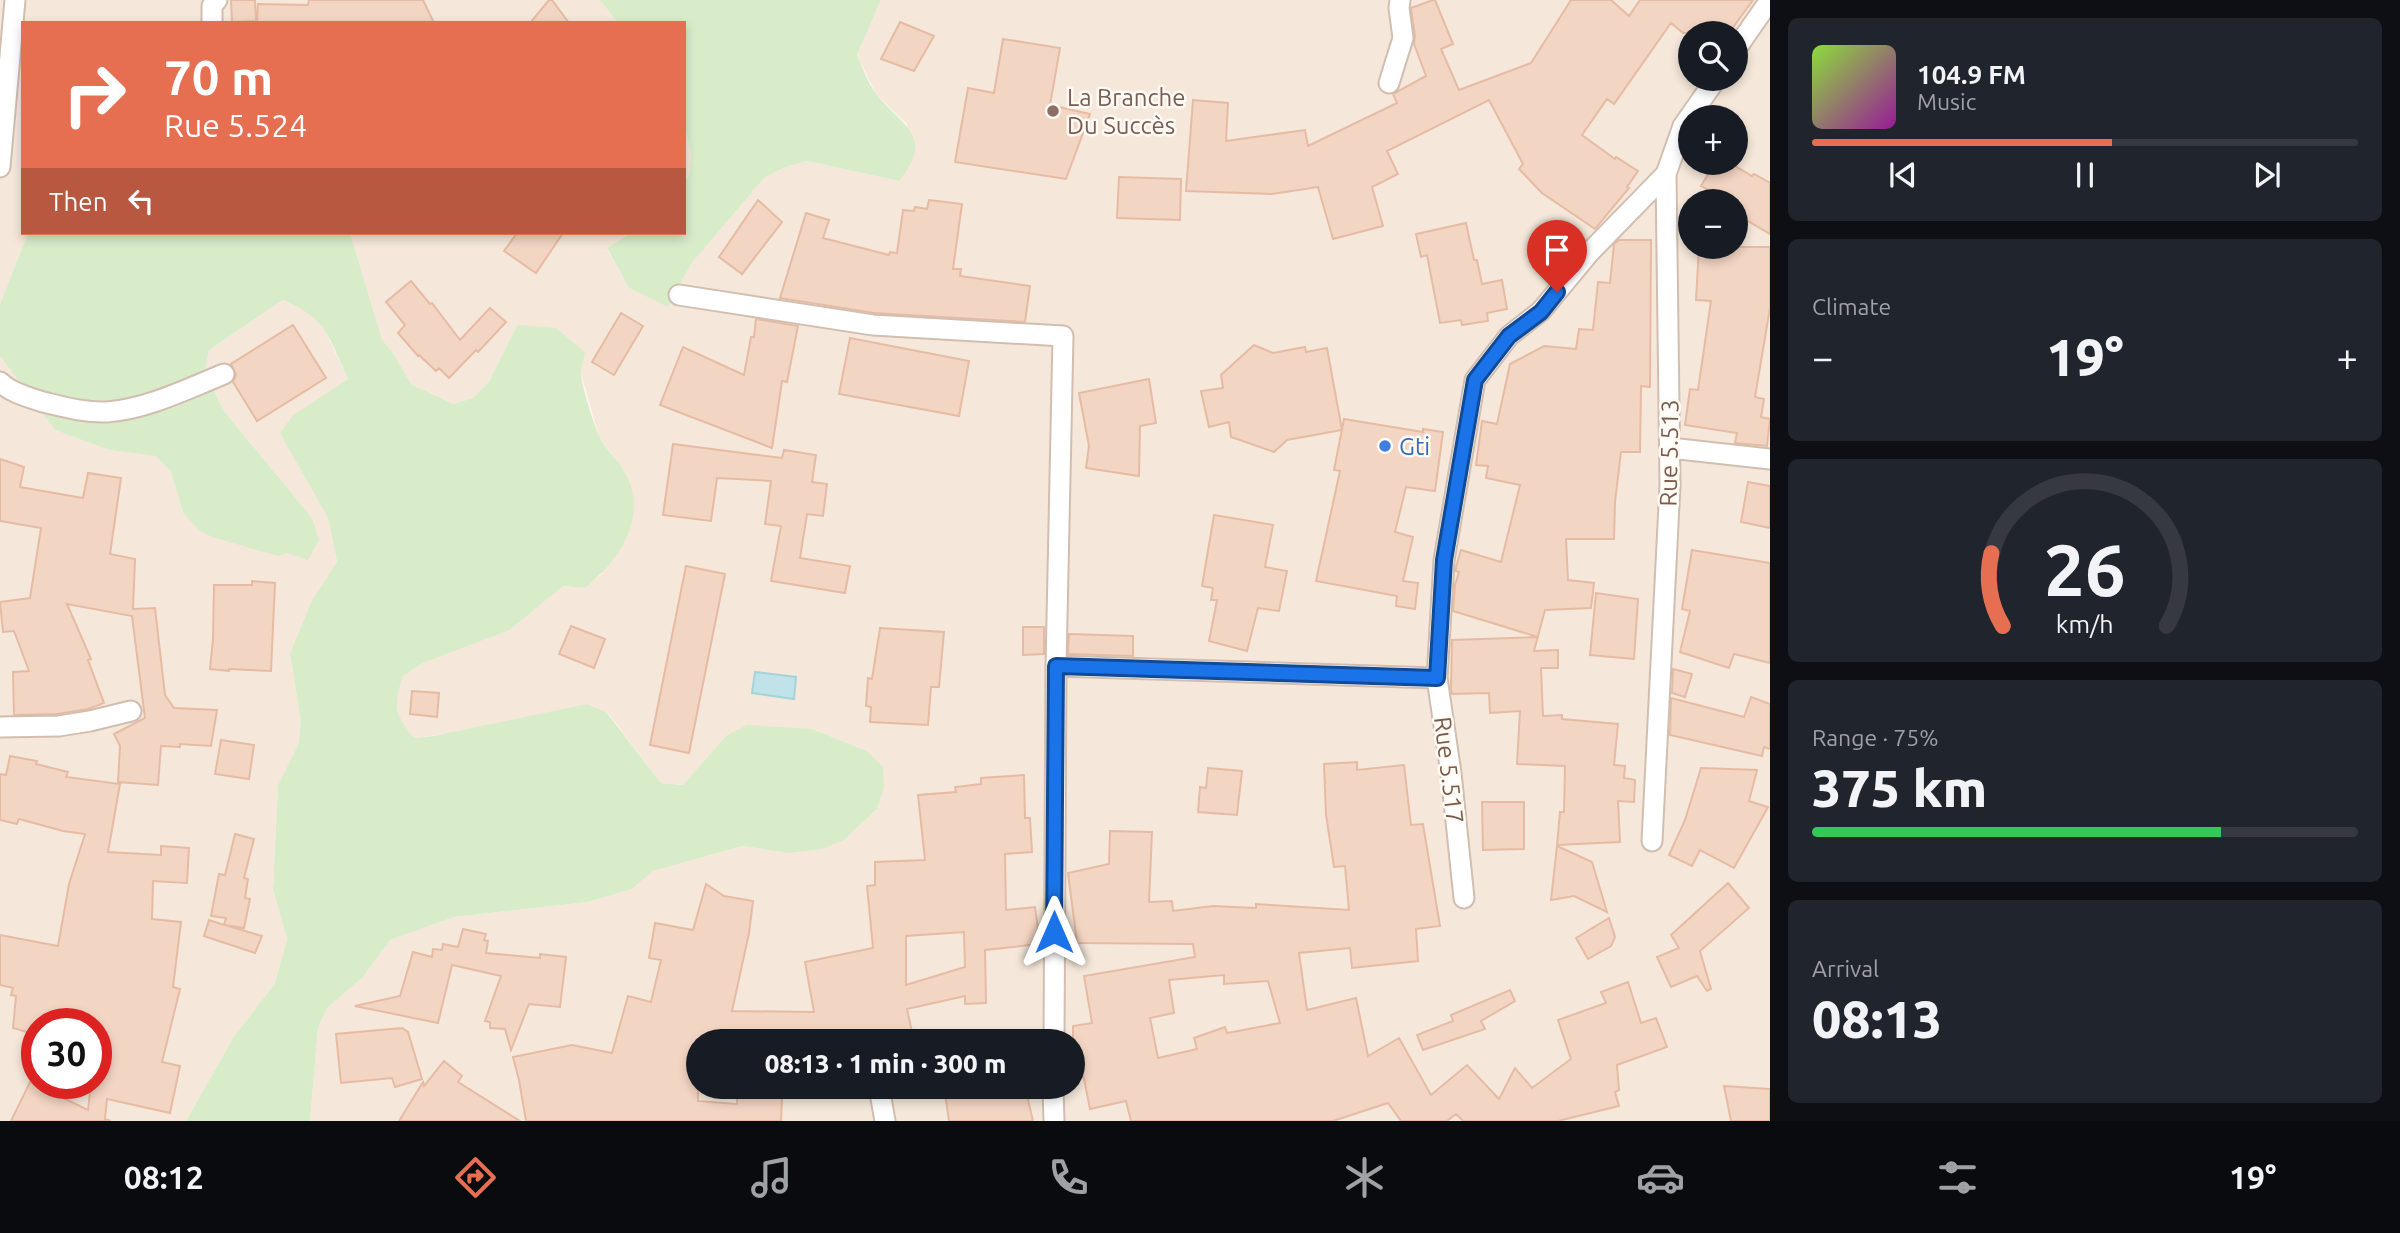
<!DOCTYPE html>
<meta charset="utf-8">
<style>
body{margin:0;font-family:Ubuntu,sans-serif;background:#20242c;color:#f1f3f6;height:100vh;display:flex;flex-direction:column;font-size:26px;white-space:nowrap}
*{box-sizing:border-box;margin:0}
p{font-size:23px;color:#9ea1a6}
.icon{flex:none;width:38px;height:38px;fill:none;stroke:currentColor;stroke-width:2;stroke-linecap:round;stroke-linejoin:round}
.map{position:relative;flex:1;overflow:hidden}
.panel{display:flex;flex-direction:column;gap:18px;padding:18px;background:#0d0f14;width:630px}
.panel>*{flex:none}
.guide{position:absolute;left:21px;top:21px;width:665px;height:214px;border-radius:0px;box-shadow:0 4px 10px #0003;background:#e76f51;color:#fff;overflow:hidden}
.fabs{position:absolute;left:1678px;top:21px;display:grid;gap:14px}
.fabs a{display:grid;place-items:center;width:70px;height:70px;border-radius:50%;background:#171b24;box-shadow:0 4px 10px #0003;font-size:35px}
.speed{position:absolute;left:21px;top:1008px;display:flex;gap:14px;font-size:35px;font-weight:700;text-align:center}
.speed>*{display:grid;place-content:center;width:91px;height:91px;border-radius:50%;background:#171b24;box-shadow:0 4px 10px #0003;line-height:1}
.speed .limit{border:10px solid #d22;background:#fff;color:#111}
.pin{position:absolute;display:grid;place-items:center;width:60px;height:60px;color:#fff;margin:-72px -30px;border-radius:50% 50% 50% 0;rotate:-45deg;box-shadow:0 0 7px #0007}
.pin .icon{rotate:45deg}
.me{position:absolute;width:77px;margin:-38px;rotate:0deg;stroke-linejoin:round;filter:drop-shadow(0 0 5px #0008)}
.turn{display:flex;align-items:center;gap:24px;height:147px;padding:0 28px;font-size:32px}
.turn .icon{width:91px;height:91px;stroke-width:2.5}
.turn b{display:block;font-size:49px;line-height:60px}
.then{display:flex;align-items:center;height:66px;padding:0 28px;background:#0003;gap:14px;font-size:26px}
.big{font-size:52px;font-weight:800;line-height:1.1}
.panel .tile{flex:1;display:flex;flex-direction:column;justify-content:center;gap:10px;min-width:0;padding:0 24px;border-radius:10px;background:#20242c}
.panel .dial{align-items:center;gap:0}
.dial svg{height:182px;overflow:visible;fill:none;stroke:#363941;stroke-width:7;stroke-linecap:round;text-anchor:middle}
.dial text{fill:#f1f3f6;stroke:none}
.song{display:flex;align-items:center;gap:21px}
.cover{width:84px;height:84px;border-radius:10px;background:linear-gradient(135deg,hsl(90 70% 55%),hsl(300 70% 35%))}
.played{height:7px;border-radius:4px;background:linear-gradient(90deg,#e76f51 55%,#363941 55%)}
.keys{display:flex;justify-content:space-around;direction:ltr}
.heat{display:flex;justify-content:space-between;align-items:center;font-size:38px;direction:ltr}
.charge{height:10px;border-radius:5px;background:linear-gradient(90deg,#34c759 75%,#363941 0)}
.trip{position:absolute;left:686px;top:1029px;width:399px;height:70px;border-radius:35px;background:#171b24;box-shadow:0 4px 10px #0003;font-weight:800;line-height:70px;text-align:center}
.tabs{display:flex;height:112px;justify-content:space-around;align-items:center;background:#090b0e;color:#9ea1a6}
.tabs .icon{width:49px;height:49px}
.tabs .current{color:#e76f51}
.tabs b{font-size:32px;color:#f1f3f6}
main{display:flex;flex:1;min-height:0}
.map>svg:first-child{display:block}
</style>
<main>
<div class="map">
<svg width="1770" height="1121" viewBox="0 0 1770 1121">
<rect width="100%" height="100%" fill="#fdf6ec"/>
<!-- residential -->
<path fill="#f5e8da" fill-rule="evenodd" d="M0,0H600L618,23H23V233H28L0,304Z
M881,0H1770V1121H310L318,1028L327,1008L363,977L390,940L454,917L588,902L632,889L653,871L744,846L788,853L844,840L877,809L884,788L867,751L812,729L727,735L684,785L661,783L608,713L414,738L399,720L396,698L403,676L423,663L510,630L563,586L585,588L602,574L625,473L599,437L581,373L517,325L489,382L473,398L453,404L411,384L395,356L382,339L350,233H631L607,249L629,288L668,306L691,264L764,178L786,167L807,161L899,181L907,124L876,94L857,55ZM1690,33H1736V79H1690ZM1690,117H1736V163H1690ZM1690,201H1736V247H1690ZM698,1041H1073V1087H698Z
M684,123L691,154L689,176L684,181Z
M283,300L304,309L322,325L348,379L293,415L281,433L328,518L337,563L312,600L290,653L301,723L298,745L278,785L273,889L287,939L275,983L233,1038L186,1121H0V356L55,430L109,450L155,456L171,472L183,513L308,559L312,518L224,411L205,373L209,350ZM37,1024H96V1083H37Z"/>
<!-- green -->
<path fill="#d8ecc9" d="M600,0H881L857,55C863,68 868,84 877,95C904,128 935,136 899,181L807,161L786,167L764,178L691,264L668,307L629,288L607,248L631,233H684V181L689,176L691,154L684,123V23H618Z
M28,233H350L382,339L395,356L411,384L453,404L473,398L489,382L517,325L556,328L585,352C584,358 581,367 581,373C581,384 594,425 599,436C605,449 617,459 624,471C650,515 620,560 585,588L563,586L510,630L423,663L403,676C394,705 393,713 414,738L434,736L587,704L607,713L661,783L683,785L727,735L747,725L812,729L867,751L883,767L884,788L877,809L844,840L823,849L788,853L743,846L653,871L632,889L588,902L454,917L390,940L363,977L327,1008L318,1028L310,1121H186L233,1038L275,983L287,939L273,889L278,785L298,745L301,723L290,653L312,600L337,562L328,518L280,433L293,415L348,379C329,338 327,318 283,300L209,350L205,373L224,411L312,518L319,540L308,560L287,553L278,556L212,537L199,530L183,513L171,472L155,456L109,450L55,430L0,356V304Z"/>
<!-- water -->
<path fill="#bfe3e8" stroke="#a5d3da" stroke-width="2" d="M755,672L796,677L794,699L752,693Z"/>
<!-- building -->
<path fill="#f3d5c3" stroke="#e6bba3" stroke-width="2" fill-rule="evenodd" d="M231,0H255L256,21L232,22Z
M309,0H423L434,23H257L258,4L308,5Z
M549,0H552L569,23H530Z
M1433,0H1435L1453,44L1441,49L1459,90L1531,63L1571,0H1611L1629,16L1640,0H1753L1729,33H1683L1671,23L1614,104L1607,99L1582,135L1615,159L1616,157L1638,171L1627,187L1629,188L1595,229L1542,193L1519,169L1523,164L1489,100L1387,151L1398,174L1372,187L1383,226L1333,239L1318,187L1272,194L1186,191L1193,100L1228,103L1226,141L1305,130L1308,146L1397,103L1393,94L1426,76L1414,44L1415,36L1411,8Z
M900,22L934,36L914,71L881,59Z
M1003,39L1060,48L1050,105L1090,114L1066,179L955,162L968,88L994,93Z
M1715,163H1730L1752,176L1754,174L1770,183V234L1736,214V201H1727L1701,186Z
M1119,177L1181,179L1180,220L1117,218Z
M758,200L782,222L742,274L719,257Z
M929,200L962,204L953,269H961L960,276L1030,286L1025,322L874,313L780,298L806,213L829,220L823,238L889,255L890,252L897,253L903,210L914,211L915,207L927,209Z
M1466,223L1474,260H1477L1482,284L1502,280L1507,309L1487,313L1488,321L1462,325L1461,320L1440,323L1427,255L1421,257L1416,234Z
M517,233H563L536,273L504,251Z
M1619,240H1651L1650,387L1641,386L1640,452H1621L1615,502L1614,539H1566L1568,580L1594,583L1591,608L1545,610L1534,651L1558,650V668H1541L1543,716L1562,715V719L1618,724L1614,765L1625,766L1624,778L1635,780L1634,802L1618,801L1620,842L1557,845L1560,812H1564L1565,766L1517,764L1520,711L1490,713L1489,693L1452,694L1451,689L1452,640L1538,637L1453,611L1455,585L1459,572L1456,571V567L1461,550L1501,562L1520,485L1486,478L1488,466L1476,465L1482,421L1497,424L1510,364L1544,346L1576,349L1579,329L1593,330L1598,282L1610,283L1614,244Z
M1699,247H1770V308L1755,397L1764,399L1761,417L1770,419L1767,446L1735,443L1737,433L1685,425L1690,389L1698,390L1711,301L1696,300Z
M411,281L430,304L432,303L460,340L490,308L506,322L478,352L476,350L449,378L439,368L436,371L419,355L418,356L398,333L405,325L386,302Z
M621,313L643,326L614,375L592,362Z
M756,319L798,326L787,382L782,381L772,448L660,405L683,347L744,375L751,337H754Z
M293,325L326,378L257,421L233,382L236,375L231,364Z
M850,338L969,361L959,416L839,394Z
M1254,345L1273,353L1305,347L1306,352L1327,348L1342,430L1287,440L1274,452L1231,437L1229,422L1209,427L1201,391L1223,388L1221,375Z
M1149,379L1156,423L1140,426L1139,476L1086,468L1089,446L1079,393Z
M1344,419L1423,432V429L1443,432L1435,491L1406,487L1395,532L1413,537L1403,581L1418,583L1415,609L1396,606L1397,596L1316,581L1340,471L1334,470Z
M673,444L782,458L784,450L816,455L812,482L827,484L823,516L807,514L800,558L850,566L845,593L771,581L781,526L765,524L771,481L717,478L711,521L663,515Z
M0,459L24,467L20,487L83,498L88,473L121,478L110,554L135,559L133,609L155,608L165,695L174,708L217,710L211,746L180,744V747L161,746L158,785L118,782L120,746L114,734L145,718L132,616L67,604L91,659L88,660L104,703L88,709L58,714L14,715L13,672L29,671L14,631L3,632L0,602L30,598L41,528L0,521Z
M1748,482L1770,486V528L1741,522Z
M1214,515L1273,525L1265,567L1287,571L1279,611L1258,608L1247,651L1209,641L1217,600H1211L1213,588L1202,586Z
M1692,550L1770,563V663L1734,654L1729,668L1680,652L1690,611L1682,609Z
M686,566L725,574L689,753L650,745Z
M252,581L275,583L271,671L229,669V671L210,669L213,639L214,585H252Z
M1596,593L1638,599L1634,659L1590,655Z
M571,626L605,639L594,668L559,654Z
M1023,627H1044V654L1023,655Z
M880,628L944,632L939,687H931L928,725L870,722L871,707L866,706L868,678L872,679Z
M1069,634L1133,636V656L1068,654Z
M1673,669L1692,674L1685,697L1672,693Z
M412,691L439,693L437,717L410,714Z
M1751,697L1770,704V749L1764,747L1762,756L1670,735L1671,698L1744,717Z
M221,740L254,745L249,779L215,774Z
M10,756L37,761L36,764L68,772L66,777L120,784L108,852L161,855V846L189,848L187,883L153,881L152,919L181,922L173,987L180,989L162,1062L180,1066L170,1113L107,1099L105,1119L111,1121H11L30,1082L88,1110L91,1083H96V1024H37V1035L13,1028L16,996L11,995L13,988L0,985V935L58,946L69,884L85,834L63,831L19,819L17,824L0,820V774L6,775Z
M1357,762V770L1404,765L1411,825L1423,824L1440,926L1416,929L1418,961L1352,968L1350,948L1299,953L1307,1010L1356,998L1368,1056L1399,1038L1431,1095L1467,1065L1499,1099L1515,1068L1532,1088L1571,1059L1558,1020L1606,1003L1601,992L1628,982L1641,1023L1656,1018L1667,1047L1617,1065L1619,1090L1615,1092L1619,1106L1558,1121H1463L1456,1114L1447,1121H1401L1388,1103L1333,1121H1131L1126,1101L1090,1109L1078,1049L1073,1050V1026L1092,1023L1084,976L1195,957L1193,944L1077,943L1068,873L1109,864L1110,831L1152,832L1149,902L1172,901L1173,911L1213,906L1256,908V904L1349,910L1345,866L1334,867L1326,815L1324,764ZM1224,975V984L1268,981L1280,1023L1227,1033L1225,1027L1194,1038L1197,1049L1158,1058L1150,1018L1174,1013L1169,980Z
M1208,768L1242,771L1237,815L1198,812L1200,787L1206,788Z
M1701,768L1757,770L1749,801L1768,807L1734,868L1700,850L1692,866L1669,855L1685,820Z
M1024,775L1025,818H1030L1032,852L1005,854L1006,910L1035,907L1040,944L985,950L986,1003L965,1004V996L907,1009L914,1041H698V1101L737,1104V1096L782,1098L781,1121H526L519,1080L513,1057L572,1045L612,1053L628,996L651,1002L661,960L649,958L655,923L693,930L706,884L724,896L753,901L749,933L732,1011L814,1012L805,962L873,948L867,886L875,885V862L925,860L918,795L956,792L955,787L981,784V778ZM964,932L965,967L906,985V936Z
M1482,802H1524V849L1483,850Z
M235,834L254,839L244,878L248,879L245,898L250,899L244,928L225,925L262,936L255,953L204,936L209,920L224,925L226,918L211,916L219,874L225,875Z
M1557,846L1592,862L1607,912L1574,896L1551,900Z
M1728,883L1749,908L1700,951L1711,989L1707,991L1697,976L1671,987L1657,957L1679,948L1671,935Z
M1609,918L1615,937L1611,946L1588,959L1576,938Z
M463,929L486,934L484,940L488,941L486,953L540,958V954L566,957L560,1007L529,1004L511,1050L505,1029L490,1028V1022L485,1021L501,976L452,965L438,1023L355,1006L400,996L413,952L432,957L433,949L442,950L443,944L458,947Z
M1510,990L1515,1001L1481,1021L1485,1029L1423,1050L1417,1035L1453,1021L1451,1015Z
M402,1028L408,1032L422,1079L395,1087L392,1078L341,1083L336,1034Z
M444,1061L462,1076L458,1082L520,1121H399L423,1082L424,1086Z
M1724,1086L1770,1089V1121H1731Z
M944,1087H1025L1033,1121H949Z"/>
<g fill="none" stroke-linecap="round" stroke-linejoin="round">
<defs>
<path id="street" d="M212,23V6L217,0
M1736,49L1770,0
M1389,83L1403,38L1399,8L1400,0
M0,167L15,0
M679,295L873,325L1063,336L1056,666L1054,1041
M0,382C11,393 28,397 43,402C64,407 85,413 107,412C147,409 187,389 224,374
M1670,448L1770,459
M1056,666L1437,678
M0,727L59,726L90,721L131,711
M1652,841L1670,485L1666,174L1683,126L1716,79
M1464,898L1451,773L1437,678L1444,560L1475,380L1509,336L1541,311L1590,252L1666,174
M879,1087L885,1121
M1053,1087L1054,1121"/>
</defs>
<!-- street casing -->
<use href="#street" stroke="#d1beb0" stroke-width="23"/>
<!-- street -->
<use href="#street" stroke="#fff" stroke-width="19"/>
</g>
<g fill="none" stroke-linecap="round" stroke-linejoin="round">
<defs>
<path id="route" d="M1054,932L1056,666L1437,678L1444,560L1475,380L1509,336L1541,312L1557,292"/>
</defs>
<!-- route casing -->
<use href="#route" stroke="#114b97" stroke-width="18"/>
<!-- route -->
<use href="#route" stroke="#1a73e8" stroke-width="12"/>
</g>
<!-- markers -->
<circle fill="#8d6e63" stroke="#fffaf3" stroke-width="2.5" cx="1053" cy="111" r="7"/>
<circle fill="#3f7fe0" stroke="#fffaf3" stroke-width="2.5" cx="1385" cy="446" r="7"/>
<g text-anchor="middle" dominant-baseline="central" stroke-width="5" stroke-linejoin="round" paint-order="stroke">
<!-- education labels -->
<g font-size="24" fill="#785e54" stroke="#fffaf3" text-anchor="start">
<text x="1067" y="97">La Branche<tspan x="1067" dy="28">Du Succès</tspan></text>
</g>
<!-- shop labels -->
<g font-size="24" fill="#366cbe" stroke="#fffaf3" text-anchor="start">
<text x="1399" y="446">Gti</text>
</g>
<!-- street labels -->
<g font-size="24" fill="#7a5c4d" stroke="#fffaf3">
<text transform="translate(1669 453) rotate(-89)">Rue 5.513</text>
<text transform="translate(1449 770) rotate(83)">Rue 5.517</text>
</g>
</g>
</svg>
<div class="fabs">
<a><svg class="icon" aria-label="search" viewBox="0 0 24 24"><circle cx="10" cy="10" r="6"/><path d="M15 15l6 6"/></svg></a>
<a>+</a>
<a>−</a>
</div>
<div class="speed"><div class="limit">30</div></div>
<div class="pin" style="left:1557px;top:292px;background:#d93025"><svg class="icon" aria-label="arrive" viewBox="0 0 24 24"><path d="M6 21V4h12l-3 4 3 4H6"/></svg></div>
<svg class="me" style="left:1054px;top:932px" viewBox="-20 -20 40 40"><path d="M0-17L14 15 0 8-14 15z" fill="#1a73e8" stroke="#fff" stroke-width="4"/></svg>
<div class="trip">08:13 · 1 min · 300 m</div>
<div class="guide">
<div class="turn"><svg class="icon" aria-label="right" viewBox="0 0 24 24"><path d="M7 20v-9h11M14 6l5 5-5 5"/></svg><div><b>70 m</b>Rue 5.524</div></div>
<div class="then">Then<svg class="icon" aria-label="left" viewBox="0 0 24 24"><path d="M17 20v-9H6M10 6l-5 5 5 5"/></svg></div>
</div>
</div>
<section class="panel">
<div class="tile">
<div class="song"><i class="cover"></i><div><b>104.9 FM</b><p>Music</p></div></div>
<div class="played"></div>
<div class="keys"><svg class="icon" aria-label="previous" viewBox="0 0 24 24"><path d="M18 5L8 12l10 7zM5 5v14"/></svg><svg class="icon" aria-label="pause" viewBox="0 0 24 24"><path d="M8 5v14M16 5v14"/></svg><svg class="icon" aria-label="next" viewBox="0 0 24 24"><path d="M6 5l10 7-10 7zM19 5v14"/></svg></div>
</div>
<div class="tile"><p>Climate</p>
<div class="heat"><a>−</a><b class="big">19°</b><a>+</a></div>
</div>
<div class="tile dial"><svg viewBox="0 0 100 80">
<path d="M14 69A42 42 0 1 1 86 69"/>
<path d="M14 69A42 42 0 0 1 9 37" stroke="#e76f51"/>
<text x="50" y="56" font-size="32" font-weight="700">26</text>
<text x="50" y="72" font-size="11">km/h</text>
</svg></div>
<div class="tile"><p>Range · 75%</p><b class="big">375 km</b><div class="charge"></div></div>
<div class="tile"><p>Arrival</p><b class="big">08:13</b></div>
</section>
</main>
<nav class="tabs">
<b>08:12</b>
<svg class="icon current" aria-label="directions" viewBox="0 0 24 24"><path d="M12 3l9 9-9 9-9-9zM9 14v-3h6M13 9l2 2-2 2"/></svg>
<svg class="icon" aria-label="music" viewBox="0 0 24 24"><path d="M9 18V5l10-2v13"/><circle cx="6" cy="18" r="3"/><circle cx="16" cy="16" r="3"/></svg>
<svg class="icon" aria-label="phone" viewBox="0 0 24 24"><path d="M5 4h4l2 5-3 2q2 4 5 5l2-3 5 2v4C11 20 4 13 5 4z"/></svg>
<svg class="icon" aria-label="climate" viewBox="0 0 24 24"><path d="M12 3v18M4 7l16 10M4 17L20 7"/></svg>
<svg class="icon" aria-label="car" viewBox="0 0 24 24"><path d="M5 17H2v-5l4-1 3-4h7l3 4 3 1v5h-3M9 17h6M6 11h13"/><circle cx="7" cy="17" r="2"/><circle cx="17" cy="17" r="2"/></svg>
<svg class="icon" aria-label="filters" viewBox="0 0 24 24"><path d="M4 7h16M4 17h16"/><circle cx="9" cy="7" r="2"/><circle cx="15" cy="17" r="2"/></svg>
<b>19°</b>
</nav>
